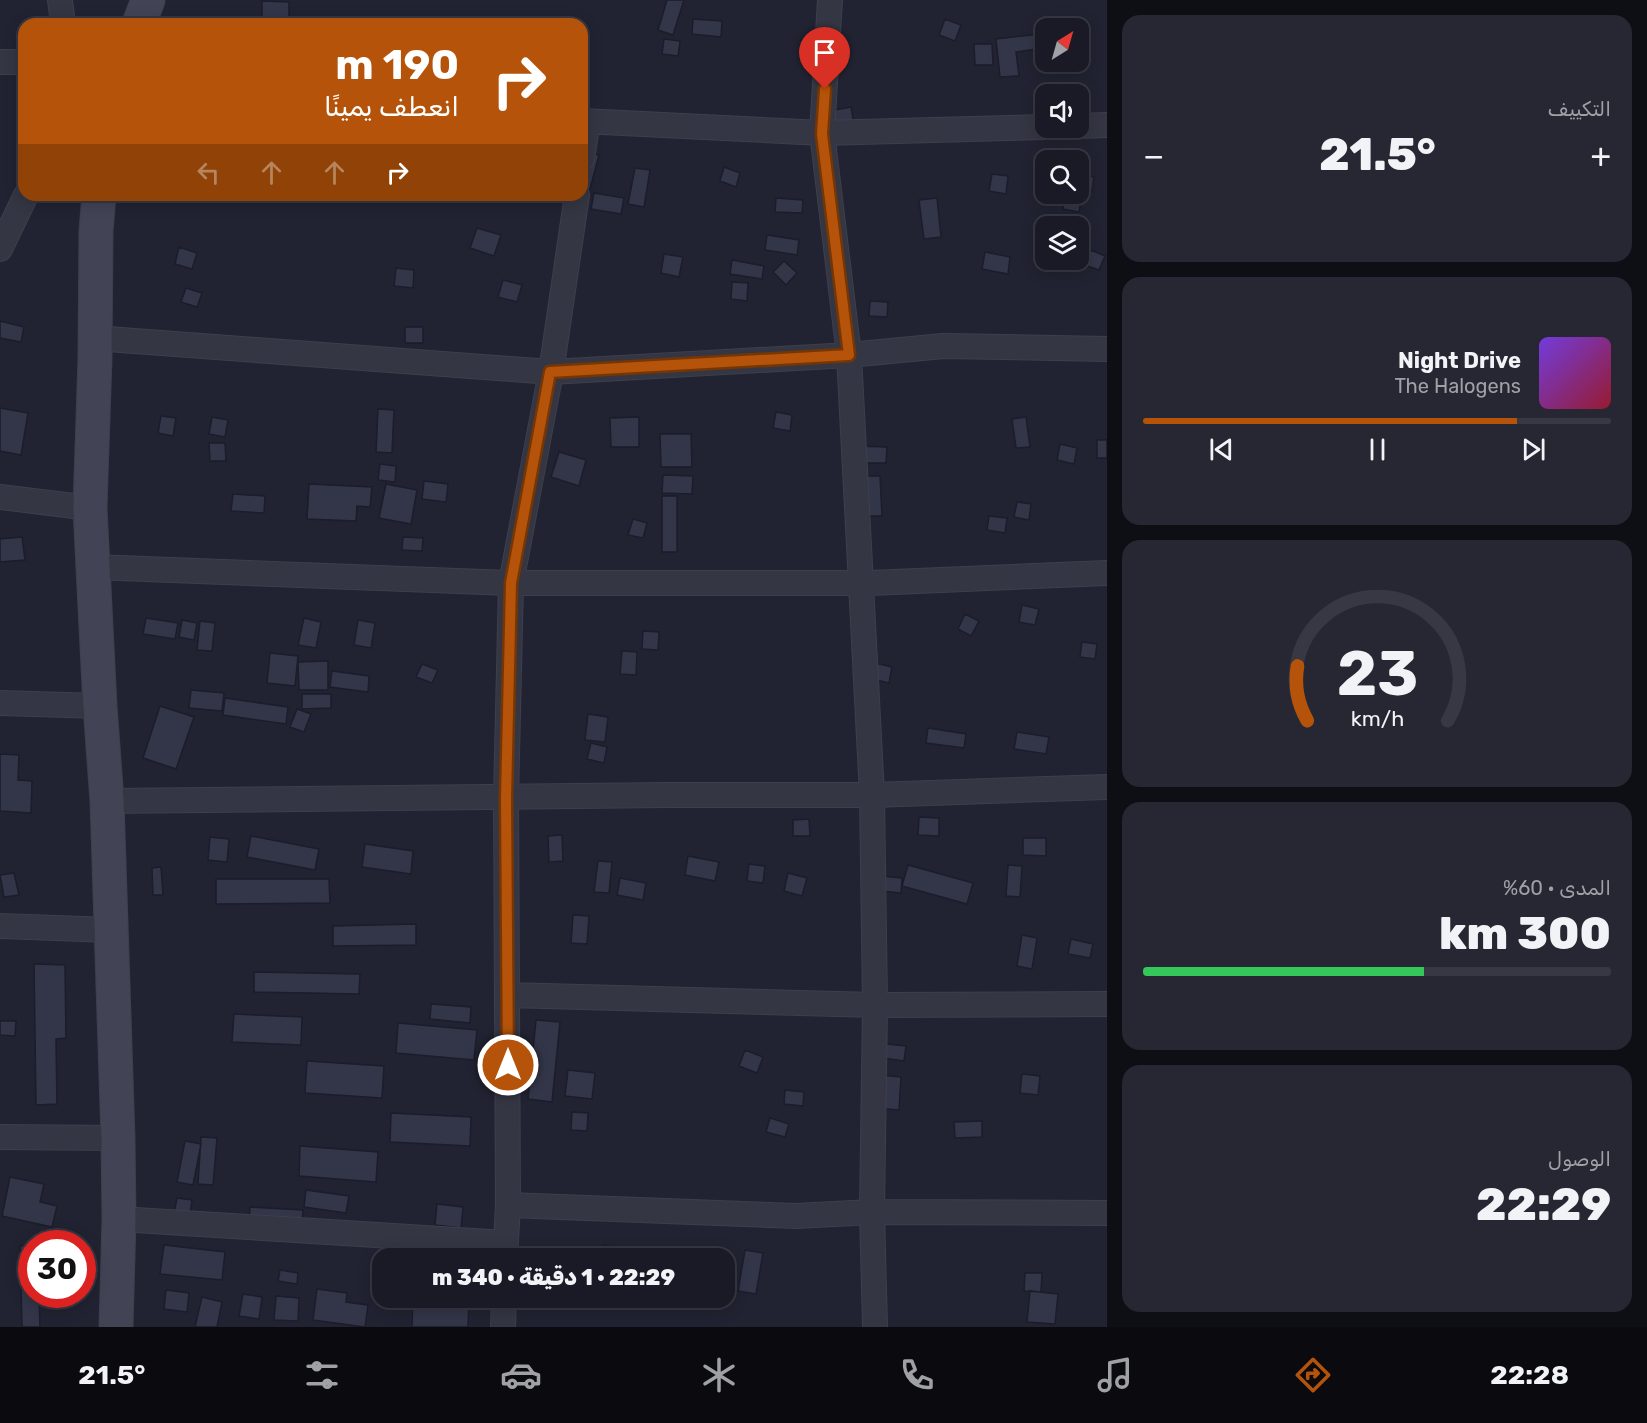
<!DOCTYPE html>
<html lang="ar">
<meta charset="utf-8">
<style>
body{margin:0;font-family:Rubik,"Noto Sans Arabic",sans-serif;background:#262732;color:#f1f3f6;direction:rtl;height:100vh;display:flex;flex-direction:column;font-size:22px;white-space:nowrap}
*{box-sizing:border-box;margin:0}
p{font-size:20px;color:#9fa1a7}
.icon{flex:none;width:33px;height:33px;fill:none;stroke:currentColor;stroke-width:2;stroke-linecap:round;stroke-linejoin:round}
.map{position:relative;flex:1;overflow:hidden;direction:ltr}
.drawer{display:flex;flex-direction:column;gap:15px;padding:15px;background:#0e0e15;width:540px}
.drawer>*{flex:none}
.banner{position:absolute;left:18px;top:18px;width:570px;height:183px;border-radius:18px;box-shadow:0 3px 15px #0003,0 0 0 2px #373843;direction:rtl;background:#b45309;color:#fff;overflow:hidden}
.needle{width:39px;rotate:37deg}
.fabs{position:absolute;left:1035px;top:18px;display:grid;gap:12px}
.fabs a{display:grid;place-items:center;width:54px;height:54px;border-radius:12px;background:#191a26;box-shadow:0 3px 15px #0003,0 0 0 2px #373843;font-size:30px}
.speed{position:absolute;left:18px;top:1230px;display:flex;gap:12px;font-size:30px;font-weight:700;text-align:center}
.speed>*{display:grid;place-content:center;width:78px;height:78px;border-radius:50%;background:#191a26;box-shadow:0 3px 15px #0003,0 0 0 2px #373843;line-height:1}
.speed .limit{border:9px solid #d22;background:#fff;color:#111}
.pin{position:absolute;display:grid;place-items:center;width:51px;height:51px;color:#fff;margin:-62px -26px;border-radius:50% 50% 50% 0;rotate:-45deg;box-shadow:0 0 6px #0007}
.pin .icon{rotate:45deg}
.me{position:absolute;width:66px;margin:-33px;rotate:0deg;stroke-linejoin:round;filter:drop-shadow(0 0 4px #0008)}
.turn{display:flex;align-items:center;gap:21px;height:126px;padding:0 30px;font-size:27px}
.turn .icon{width:78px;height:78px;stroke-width:2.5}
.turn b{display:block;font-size:42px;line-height:51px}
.lanes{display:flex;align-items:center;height:57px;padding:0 30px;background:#0003;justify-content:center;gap:30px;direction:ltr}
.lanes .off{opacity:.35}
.big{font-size:45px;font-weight:800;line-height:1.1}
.drawer .tile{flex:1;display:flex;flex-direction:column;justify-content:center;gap:9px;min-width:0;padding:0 21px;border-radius:18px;background:#262732}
.drawer .dial{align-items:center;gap:0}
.dial svg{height:156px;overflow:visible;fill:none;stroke:#373843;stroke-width:7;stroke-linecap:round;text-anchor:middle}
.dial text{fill:#f1f3f6;stroke:none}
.song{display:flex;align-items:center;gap:18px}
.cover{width:72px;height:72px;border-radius:9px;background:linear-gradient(135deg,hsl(260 70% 55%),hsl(350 70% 35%))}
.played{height:6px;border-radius:3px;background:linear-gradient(90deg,#b45309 80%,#373843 80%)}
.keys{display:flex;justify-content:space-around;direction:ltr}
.heat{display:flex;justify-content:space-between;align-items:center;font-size:33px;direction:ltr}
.charge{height:9px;border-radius:4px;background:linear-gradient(90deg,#34c759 60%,#373843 0)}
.trip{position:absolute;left:372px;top:1248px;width:363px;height:60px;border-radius:18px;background:#191a26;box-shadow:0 3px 15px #0003,0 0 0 2px #373843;font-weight:800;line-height:60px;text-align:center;direction:rtl}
.tab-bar{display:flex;height:96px;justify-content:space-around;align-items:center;background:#0a0a0f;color:#9fa1a7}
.tab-bar .icon{width:42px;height:42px}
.tab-bar .current{color:#b45309}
.tab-bar b{font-size:27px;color:#f1f3f6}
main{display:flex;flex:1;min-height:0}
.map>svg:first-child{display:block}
</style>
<main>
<section class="drawer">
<div class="tile"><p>التكييف</p>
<div class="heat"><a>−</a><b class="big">21.5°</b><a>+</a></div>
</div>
<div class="tile">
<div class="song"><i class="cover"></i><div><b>Night Drive</b><p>The Halogens</p></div></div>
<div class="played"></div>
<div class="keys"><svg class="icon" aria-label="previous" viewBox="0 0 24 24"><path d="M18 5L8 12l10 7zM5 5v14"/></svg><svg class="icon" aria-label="pause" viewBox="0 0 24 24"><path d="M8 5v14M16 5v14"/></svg><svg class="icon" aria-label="next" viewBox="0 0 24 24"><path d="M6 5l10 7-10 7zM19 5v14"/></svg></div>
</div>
<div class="tile dial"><svg viewBox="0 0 100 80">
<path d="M14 69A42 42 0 1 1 86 69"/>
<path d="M14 69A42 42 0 0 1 9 41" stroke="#b45309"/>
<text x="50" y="56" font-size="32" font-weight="700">23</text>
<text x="50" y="72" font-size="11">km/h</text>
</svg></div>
<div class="tile"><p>المدى · 60%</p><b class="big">300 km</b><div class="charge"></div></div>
<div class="tile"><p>الوصول</p><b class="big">22:29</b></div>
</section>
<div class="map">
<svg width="1107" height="1327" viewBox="0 0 1107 1327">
<rect width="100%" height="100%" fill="#212332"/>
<!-- building -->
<path fill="#333649" stroke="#1b1d2a" stroke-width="1.5" d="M667,0H684L673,35L658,30Z
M262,1L289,2V19H262Z
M693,19L722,21L721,37L692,34Z
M945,19L961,25L955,41L939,35Z
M1041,34L1043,48L1016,52L1019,76L1000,77L996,39Z
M664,39L680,41L678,56L662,54Z
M974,44H992L993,65H975Z
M851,107L855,130L818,113Z
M582,151L599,155L590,189L582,188Z
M724,167L740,173L736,187L720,181Z
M635,168L650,170L644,207L628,204Z
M992,174L1008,176L1006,194L989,191Z
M1078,175L1094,177L1092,191L1078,189Z
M594,193L624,198L621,214L591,209Z
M1065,194L1082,195L1079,212L1063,209Z
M776,198L803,200L802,213L775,212Z
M937,198L941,237L924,239L919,200Z
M477,228L501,235L494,256L470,248Z
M767,235L799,240L797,255L765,250Z
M179,247L197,253L192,269L175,264Z
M1091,250L1105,256L1099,270L1085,265Z
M985,252L1010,257L1008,274L982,269Z
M664,254L683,257L679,277L661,273Z
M732,260L764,266L762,279L730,274Z
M784,261L797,273L786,285L773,272Z
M396,268L414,270L413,288L394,286Z
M503,280L522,285L517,302L498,297Z
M732,282L748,283L747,301L731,299Z
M186,288L202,293L197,307L181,302Z
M870,301L888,302L887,317L869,316Z
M0,321L24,327L21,342L0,338Z
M405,327H423V343H405Z
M0,408L28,413L21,455L0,451Z
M378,409L394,410L392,453L376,452Z
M776,412L792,415L790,431L773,428Z
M161,416L176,418L173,436L158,433Z
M212,417L228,420L225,437L209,434Z
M639,417V447H611L610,418Z
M1026,417L1030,447L1016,448L1012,419Z
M660,434H691L692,467H661Z
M1097,440H1107V458H1097Z
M209,443H225L226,461H210Z
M1060,444L1077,448L1074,464L1057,460Z
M855,446L887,447L886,463H855Z
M559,452L586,460L579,486L551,477Z
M380,464L396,466L395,482L378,480Z
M663,475L693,476L692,494L662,493Z
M862,476H880L882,516H863Z
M424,481L448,484L446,502L422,499Z
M309,484L372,487L370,507L357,506L356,521L307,519Z
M386,484L417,490L411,524L379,518Z
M233,494L265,496L264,513L231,511Z
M662,496H677V552H662Z
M1017,502L1031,504L1029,520L1014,517Z
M989,516L1007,518L1005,533L987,530Z
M633,519L647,523L643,538L628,535Z
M22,537L25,560L0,562V539Z
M403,537L423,538L422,551L402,550Z
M1022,605L1039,609L1035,625L1019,622Z
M965,614L979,621L971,636L958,629Z
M146,618L178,623L175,639L143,634Z
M304,618L321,622L316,648L298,645Z
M182,620L197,623L194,640L179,637Z
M358,620L375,623L371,648L354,645Z
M200,621L215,623L212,651L197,650Z
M643,631L659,632L658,650L642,649Z
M1082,642L1097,644L1095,659L1080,657Z
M622,651L637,652L636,675L620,674Z
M270,653L298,656L295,686L267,683Z
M328,661V690H299L298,662Z
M875,663L892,667L889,683L872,679Z
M422,664L438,670L432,683L416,677Z
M332,671L369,676L368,692L330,687Z
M191,690L224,693L222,711L189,708Z
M302,694H331V708L302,709Z
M225,698L288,707L286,724L223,715Z
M160,706L194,717L176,769L143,758Z
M297,709L311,714L304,732L290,727Z
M588,714L608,717L605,742L585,740Z
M928,728L966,734L964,748L926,743Z
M1017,732L1049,737L1046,754L1014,749Z
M591,743L607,747L604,763L587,759Z
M0,754L19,755L18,780L32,781L31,813L0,811Z
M919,817L939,818V836L918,835Z
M809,819L810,836H793V820Z
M562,835L563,861L549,862L548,836Z
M251,836L319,849L315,870L247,857Z
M210,837L229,839L227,862L208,860Z
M1023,838H1046V856L1023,855Z
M365,844L413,851L411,874L362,867Z
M688,856L719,862L715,881L685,875Z
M598,861L612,862L609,893L594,892Z
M749,864L765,866L763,883L747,881Z
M908,865L973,883L967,904L902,886Z
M1008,865L1022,866L1020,897L1006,896Z
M161,867L163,895H153L152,868Z
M14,873L19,895L4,897L0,875Z
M788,873L807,878L802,896L784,891Z
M881,876L902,878L901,893L880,891Z
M620,878L646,883L643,900L617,895Z
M216,879H329L330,903L216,904Z
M573,915L589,916L587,944L571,943Z
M416,924V945L333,946V926Z
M1022,935L1037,938L1032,969L1017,966Z
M1071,939L1093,944L1090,958L1068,954Z
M34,964L65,965L66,1038L56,1039L57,1104L36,1105Z
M254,972L360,974L359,994L254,992Z
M431,1004L471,1007L470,1023L430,1019Z
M234,1014L302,1017L301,1045L232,1042Z
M536,1020L560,1022L552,1102L528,1099Z
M0,1021H16L15,1036L0,1035Z
M398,1023L477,1030L474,1060L396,1053Z
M878,1043L906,1046L904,1061L876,1057Z
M745,1050L763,1057L757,1073L739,1066Z
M307,1061L384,1066L382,1098L305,1093Z
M568,1070L595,1073L592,1099L565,1096Z
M1022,1074L1040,1076L1038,1095L1020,1093Z
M879,1075L901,1077L899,1110L876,1108Z
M785,1090L804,1092L803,1106L784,1104Z
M572,1112L588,1113L587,1131L571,1130Z
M391,1113L471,1117L470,1146L390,1142Z
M770,1118L789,1124L785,1137L766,1132Z
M982,1121V1137L955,1138L954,1122Z
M201,1137L217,1138L213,1185L198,1184Z
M185,1141L201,1144L193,1185L177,1182Z
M300,1146L378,1152L376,1182L299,1176Z
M10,1177L44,1184L40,1202L57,1206L52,1227L2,1216Z
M306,1190L349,1196L346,1213L304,1207Z
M177,1198L192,1200L189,1221L173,1219Z
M437,1204L463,1207L461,1228L435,1225Z
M250,1207L303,1210L302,1227L249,1224Z
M32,1245V1294H39L40,1327H22L20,1246Z
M164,1245L225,1252L222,1280L160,1274Z
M603,1245L624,1249L622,1258H600Z
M745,1250L763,1253L756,1294L738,1291Z
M280,1270L298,1273L297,1284L278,1281Z
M1025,1273H1042L1041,1292L1024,1291Z
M317,1289L347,1293L346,1302L368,1305L365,1327L313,1320Z
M166,1290L189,1293L187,1312L164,1309Z
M1030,1291L1058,1294L1055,1324L1027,1322Z
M243,1294L262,1297L259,1319L239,1316Z
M276,1296L299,1298L298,1321L274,1320Z
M202,1297L222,1302L217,1327H195Z
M413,1298H469L468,1327H412Z"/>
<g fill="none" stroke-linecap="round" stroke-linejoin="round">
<defs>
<path id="street" d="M60,0L63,24
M830,0L822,133L849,355L872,795L875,1005L872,1212L875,1327
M0,62H24
M582,121L822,133L1046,127
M1078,126L1107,125
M582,159L588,121
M0,249L26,195
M94,338L551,372L849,355L943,346L1107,349
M0,497L90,508
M93,567L511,583H870L1107,573
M0,703L100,706
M107,801L667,795H872L1107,787
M0,926L111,930
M508,995L875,1005L1107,1004
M0,1137L118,1138
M508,1205L796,1216L872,1212L1107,1213
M119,1219L505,1243
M505,1258L508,1205L506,798L511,583L551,372L577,195
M503,1327L504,1298"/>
<path id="secondary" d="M139,24L148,0
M99,195L96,231L95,358L90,508L100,706L107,801L118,1138L119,1219L116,1327"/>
</defs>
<!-- street casing -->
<use href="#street" stroke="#3d3f4d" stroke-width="26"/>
<!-- secondary casing -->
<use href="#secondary" stroke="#3d3f4d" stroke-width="35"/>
<!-- street -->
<use href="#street" stroke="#343643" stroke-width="24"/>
<!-- secondary -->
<use href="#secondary" stroke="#424456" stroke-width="33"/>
</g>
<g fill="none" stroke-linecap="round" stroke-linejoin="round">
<defs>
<path id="route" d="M508,1065L506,798L511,583L550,372L849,355L822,134L825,89"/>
</defs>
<!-- route casing -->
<use href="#route" stroke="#753606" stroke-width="15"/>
<!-- route -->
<use href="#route" stroke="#b45309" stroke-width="10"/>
</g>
</svg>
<div class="fabs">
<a><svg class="needle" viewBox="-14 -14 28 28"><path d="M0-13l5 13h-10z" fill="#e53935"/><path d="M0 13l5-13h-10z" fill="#9fa1a7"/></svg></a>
<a><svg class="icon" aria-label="sound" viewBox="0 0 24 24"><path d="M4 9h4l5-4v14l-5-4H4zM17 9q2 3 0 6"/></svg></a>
<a><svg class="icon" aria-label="search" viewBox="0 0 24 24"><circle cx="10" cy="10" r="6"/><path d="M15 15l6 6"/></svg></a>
<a><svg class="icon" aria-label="layers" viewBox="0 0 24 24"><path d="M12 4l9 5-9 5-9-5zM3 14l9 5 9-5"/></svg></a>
</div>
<div class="speed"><div class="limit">30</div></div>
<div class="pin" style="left:825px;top:89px;background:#d93025"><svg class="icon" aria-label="arrive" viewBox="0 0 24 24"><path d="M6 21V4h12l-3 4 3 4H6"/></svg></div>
<svg class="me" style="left:508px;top:1065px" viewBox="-20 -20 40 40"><circle r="17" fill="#b45309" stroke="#fff" stroke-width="3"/><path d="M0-11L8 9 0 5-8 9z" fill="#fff"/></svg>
<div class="trip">22:29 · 1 دقيقة · 340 m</div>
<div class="banner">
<div class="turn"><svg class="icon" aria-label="right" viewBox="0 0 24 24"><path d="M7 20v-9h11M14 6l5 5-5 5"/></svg><div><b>190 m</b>انعطف يمينًا</div></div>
<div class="lanes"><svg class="icon off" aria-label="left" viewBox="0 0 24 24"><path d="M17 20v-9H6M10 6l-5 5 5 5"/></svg><svg class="icon off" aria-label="ahead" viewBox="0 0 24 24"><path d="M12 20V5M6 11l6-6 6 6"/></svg><svg class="icon off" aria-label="ahead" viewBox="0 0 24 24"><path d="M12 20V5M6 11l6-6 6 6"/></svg><svg class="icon" aria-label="right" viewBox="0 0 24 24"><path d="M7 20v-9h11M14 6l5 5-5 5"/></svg></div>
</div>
</div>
</main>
<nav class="tab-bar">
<b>22:28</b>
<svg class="icon current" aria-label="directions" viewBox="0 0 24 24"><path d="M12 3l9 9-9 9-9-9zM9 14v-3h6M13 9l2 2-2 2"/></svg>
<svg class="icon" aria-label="music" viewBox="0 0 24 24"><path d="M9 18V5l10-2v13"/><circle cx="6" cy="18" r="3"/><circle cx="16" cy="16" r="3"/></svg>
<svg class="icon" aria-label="phone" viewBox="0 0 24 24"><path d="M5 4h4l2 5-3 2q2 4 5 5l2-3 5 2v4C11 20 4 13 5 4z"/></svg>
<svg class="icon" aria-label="climate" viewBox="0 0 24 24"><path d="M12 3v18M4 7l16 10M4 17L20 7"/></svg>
<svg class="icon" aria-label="car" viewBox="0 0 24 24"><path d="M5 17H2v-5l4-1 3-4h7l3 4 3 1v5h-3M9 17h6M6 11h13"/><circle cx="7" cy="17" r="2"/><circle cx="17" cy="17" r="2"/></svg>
<svg class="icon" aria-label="filters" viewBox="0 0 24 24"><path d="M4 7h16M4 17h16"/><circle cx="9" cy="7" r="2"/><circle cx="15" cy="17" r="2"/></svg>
<b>21.5°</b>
</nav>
